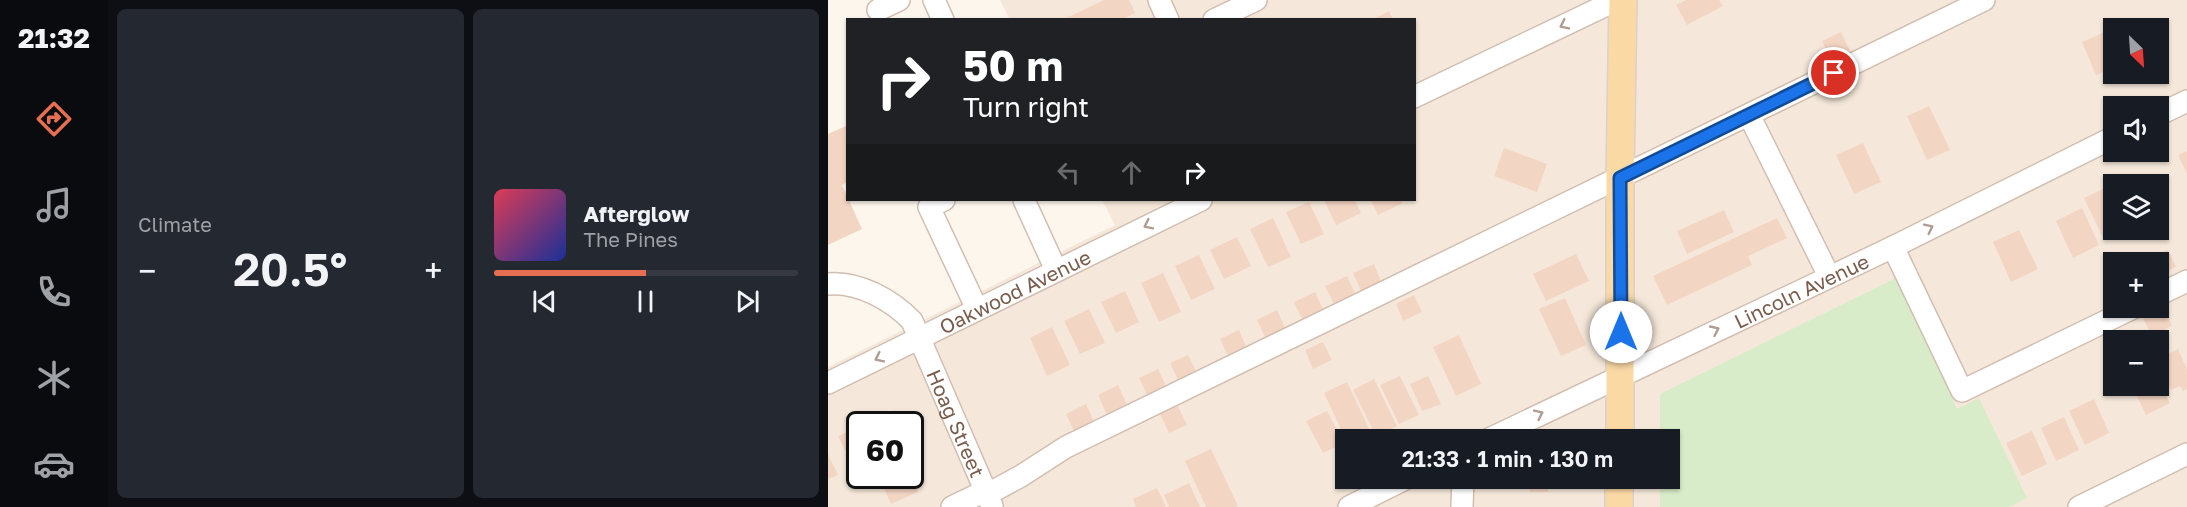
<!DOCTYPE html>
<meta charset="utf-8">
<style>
body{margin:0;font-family:"Golos Text",sans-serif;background:#242831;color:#f1f3f6;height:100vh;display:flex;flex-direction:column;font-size:22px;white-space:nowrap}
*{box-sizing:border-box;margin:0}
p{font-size:20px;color:#9ea1a6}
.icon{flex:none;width:33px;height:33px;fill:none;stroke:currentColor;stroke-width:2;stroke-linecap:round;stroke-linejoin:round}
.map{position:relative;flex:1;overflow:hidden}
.side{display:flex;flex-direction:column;gap:9px;padding:9px;background:#0d0f14;width:720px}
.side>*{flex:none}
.hud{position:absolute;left:18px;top:18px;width:570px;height:183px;border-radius:0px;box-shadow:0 2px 4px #0004;background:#202124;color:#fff;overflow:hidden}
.needle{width:39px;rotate:155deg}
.buttons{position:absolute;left:1275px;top:18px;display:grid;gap:12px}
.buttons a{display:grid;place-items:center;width:66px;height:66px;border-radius:0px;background:#171b24;box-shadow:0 2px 4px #0004;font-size:30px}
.speed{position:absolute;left:18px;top:411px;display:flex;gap:12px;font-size:30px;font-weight:700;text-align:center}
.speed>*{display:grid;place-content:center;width:78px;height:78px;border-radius:50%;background:#171b24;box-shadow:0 2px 4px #0004;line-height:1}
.speed .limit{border:3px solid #111;border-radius:9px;background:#fff;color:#111}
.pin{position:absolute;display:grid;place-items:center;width:51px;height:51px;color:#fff;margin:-26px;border:3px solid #fff;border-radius:50%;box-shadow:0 2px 6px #0007}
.me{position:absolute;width:66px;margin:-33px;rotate:0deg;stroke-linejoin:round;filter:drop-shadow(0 0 4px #0008)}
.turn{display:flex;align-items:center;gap:21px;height:126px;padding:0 18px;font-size:27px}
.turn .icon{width:78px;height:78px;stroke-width:2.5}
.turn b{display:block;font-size:42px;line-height:51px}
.lanes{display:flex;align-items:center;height:57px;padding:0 18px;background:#0003;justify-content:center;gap:30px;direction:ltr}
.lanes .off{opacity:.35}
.big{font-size:45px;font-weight:600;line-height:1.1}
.side .tile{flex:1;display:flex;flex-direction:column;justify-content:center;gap:9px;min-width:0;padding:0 21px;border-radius:9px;background:#242831}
.song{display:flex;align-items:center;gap:18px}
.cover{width:72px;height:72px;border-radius:9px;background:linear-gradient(135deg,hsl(350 70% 55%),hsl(230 70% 35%))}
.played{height:6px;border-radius:3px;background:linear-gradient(90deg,#e76f51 50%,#363941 50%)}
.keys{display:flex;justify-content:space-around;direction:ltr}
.heat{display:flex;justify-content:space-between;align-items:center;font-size:33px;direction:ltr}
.side .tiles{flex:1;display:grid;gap:9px;grid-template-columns:repeat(2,1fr)}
.trip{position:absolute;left:507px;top:429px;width:345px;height:60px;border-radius:0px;background:#171b24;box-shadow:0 2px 4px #0004;font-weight:600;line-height:60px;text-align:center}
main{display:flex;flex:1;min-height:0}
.tab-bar{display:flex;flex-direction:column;width:108px;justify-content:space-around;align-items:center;background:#090b0e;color:#9ea1a6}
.tab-bar .icon{width:42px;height:42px}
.tab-bar .current{color:#e76f51}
.tab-bar b{font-size:27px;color:#f1f3f6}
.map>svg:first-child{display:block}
</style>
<main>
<nav class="tab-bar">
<b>21:32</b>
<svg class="icon current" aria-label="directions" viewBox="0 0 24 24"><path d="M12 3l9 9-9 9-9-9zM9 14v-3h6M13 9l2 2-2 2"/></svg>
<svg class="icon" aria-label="music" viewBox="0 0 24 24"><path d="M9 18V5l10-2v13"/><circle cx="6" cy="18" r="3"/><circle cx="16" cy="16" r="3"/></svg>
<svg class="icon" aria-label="phone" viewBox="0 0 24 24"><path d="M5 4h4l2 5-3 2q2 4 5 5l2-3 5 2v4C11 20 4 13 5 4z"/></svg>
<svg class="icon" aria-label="climate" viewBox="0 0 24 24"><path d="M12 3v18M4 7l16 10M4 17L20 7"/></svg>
<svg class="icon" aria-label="car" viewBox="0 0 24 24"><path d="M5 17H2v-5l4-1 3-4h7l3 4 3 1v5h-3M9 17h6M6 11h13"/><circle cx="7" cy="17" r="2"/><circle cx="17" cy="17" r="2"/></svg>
</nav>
<section class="side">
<div class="tiles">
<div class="tile"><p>Climate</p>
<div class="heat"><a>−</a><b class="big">20.5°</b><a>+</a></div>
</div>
<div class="tile">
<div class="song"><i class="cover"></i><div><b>Afterglow</b><p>The Pines</p></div></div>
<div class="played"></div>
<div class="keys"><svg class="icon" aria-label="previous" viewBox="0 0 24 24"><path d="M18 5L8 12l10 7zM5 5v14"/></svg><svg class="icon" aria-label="pause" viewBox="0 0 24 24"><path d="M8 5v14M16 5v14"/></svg><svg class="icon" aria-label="next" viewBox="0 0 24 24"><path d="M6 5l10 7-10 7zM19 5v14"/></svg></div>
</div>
</div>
</section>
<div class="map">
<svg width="1359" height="507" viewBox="0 0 1359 507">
<rect width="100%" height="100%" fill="#fdf6ec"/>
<!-- residential -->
<path fill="#f5e8da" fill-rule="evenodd" d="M172,0H1359V507H0V367L287,225L274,200H586V20H182ZM1286,28H1330V74H1286ZM1286,106H1330V152H1286ZM1286,184H1330V230H1286ZM1286,262H1330V308H1286ZM1286,340H1330V386H1286ZM32,424H82V476H32ZM518,440H842V478H518Z"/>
<!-- green -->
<path fill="#d8ecc9" d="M1070,277L1129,409L1151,398L1199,498L1181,507H832V479L842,478V440L832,439V394Z"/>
<!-- building -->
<path fill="#f3d5c3" d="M276,0H301L307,13L293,20H234Z
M858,0H891L895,6L859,25L848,5Z
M561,11L565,20H544Z
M1013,32L1022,51L1003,60L994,41Z
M1277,32L1286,51V67L1268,75L1254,42Z
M1101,106L1122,150L1099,160L1079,116Z
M20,125V182L14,185L34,229L0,245V134Z
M1035,143L1053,182L1026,194L1008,155Z
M676,148L719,164L709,192L666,176Z
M1359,151V174L1350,155Z
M1311,177L1314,184H1294Z
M1281,186L1286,195V230H1292L1275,238L1256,198Z
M496,200H527L533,213L508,225Z
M543,200H573L575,203L550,215Z
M481,202L496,234L473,244L458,212Z
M1254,208L1271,245L1245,258L1228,221Z
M896,210L906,232L859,254L849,231Z
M445,218L463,257L440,267L422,229Z
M949,218L959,238L920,256L924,265L839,305L825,276Z
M1191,230L1210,269L1183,282L1165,242Z
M409,237L423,266L396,279L382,250Z
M1340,250L1348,267L1330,275V262H1323L1321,258Z
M748,254L761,281L718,301L705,274Z
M371,255L387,289L363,300L347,266Z
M546,264L554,284L534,293L525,273Z
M335,273L353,312L331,322L313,283Z
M519,276L528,296L507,306L497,286Z
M297,291L311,322L288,333L273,302Z
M487,292L496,311L475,321L466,302Z
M586,295L594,312L575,321L568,304Z
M737,298L758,345L733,356L711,309Z
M1335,306L1344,326L1324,336L1314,316Z
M261,309L277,343L252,354L236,321Z
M449,310L458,330L438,339L429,320Z
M224,327L242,365L219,376L202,338Z
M411,330L419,349L401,358L392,339Z
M631,335L653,384L628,396L605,347Z
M495,342L504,360L485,369L477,350Z
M1350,349L1359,369V389L1355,391L1352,386L1343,390L1330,365V359Z
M360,355L369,373L351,382L342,363Z
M330,369L339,388L320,397L311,378Z
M572,376L591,415L571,424L552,385Z
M600,376L613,404L594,411L582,384Z
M546,379L569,426L548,436L525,390Z
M1330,379L1342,403L1318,415L1304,386H1330Z
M519,382L545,437L539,440H518L496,393Z
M290,385L299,405L279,415L270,395Z
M1266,399L1281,433L1257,445L1241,411Z
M258,404L267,424L247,433L238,414Z
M350,406L359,425L341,433L332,414Z
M67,410L74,424H35Z
M499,411L516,443L495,453L478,421Z
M1236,417L1251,450L1228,461L1213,428Z
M32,426V456L22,460L10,436Z
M1204,431L1219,464L1194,476L1178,443Z
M383,449L410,506L407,507H378L357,461Z
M0,454L10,475L0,479Z
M73,476H82L90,492L63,504L54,484Z
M703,478H721L720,492H702Z
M361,483L372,507H341L336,495Z
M329,488L338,507H308L305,499Z"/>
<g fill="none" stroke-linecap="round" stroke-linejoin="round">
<defs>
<g id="minor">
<path d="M106,0L115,20"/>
<path d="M331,0L340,20"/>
<path d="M50,10L71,0"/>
<path d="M386,20L428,0"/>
<path d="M586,97L789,0"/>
<path d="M921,115L1001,276"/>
<path d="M1330,115L1359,101"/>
<path d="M116,200L101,207L149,309"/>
<path d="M196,200L228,270"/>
<path d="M1065,247L1134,391L1305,308"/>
<path id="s1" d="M0,284C30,281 64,300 84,321L164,506"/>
<path d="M1330,295L1359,281"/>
<path id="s2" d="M0,383L373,200"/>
<path id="s3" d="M659,440L1065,247L1286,137"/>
<path d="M158,495L193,476L238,447L1156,0"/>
<path d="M124,507L157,491"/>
<path d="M521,507L579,478"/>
<path d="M634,507L635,478"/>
<path d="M1251,507L1359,454"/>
</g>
<path id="major" d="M792,440V178L795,0
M791,507V478"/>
</defs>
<!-- minor casing -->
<use href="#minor" stroke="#d1beb0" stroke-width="24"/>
<!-- major casing -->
<use href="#major" stroke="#dad1cd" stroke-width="30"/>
<!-- minor -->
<use href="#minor" stroke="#fff" stroke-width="21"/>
<!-- major -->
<use href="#major" stroke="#fbd9a5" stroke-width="27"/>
</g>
<!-- one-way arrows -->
<defs><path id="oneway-chevron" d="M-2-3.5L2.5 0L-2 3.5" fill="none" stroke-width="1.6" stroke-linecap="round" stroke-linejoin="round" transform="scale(1.5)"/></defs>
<g stroke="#af9d94">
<use href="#oneway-chevron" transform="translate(736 25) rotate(154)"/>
<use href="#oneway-chevron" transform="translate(320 225) rotate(154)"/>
<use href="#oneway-chevron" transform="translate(1101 228) rotate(-26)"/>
<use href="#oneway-chevron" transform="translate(887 330) rotate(-25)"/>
<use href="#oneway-chevron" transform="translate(51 358) rotate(154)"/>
<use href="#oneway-chevron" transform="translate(711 414) rotate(-26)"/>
</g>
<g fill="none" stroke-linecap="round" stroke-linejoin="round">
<defs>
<path id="route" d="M793,332L792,178L1006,73"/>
</defs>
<!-- route casing -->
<use href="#route" stroke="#114b97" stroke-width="15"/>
<!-- route -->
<use href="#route" stroke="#1a73e8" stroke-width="10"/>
</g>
<g text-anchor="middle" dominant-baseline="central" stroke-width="4.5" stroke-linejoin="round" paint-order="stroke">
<!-- street labels -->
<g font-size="20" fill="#7a5c4d" stroke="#fffaf3">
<text stroke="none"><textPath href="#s3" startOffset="348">Lincoln Avenue</textPath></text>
<text stroke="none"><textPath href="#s2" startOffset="208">Oakwood Avenue</textPath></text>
<text stroke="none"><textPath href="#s1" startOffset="206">Hoag Street</textPath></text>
</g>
</g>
</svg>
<div class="buttons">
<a><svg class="needle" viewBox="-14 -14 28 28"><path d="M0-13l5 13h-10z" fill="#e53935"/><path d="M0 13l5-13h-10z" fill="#9ea1a6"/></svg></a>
<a><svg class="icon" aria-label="sound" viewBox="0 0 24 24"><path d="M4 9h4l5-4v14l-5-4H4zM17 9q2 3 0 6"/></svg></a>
<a><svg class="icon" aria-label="layers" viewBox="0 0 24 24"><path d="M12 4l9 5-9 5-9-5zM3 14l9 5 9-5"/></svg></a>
<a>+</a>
<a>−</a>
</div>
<div class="speed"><div class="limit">60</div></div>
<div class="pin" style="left:1006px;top:73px;background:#d93025"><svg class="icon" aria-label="arrive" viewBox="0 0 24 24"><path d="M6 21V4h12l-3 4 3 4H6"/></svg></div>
<svg class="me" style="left:793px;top:332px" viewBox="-20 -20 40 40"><circle r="19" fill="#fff"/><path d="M0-13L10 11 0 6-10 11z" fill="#1a73e8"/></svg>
<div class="trip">21:33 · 1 min · 130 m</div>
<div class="hud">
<div class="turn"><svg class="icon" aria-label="right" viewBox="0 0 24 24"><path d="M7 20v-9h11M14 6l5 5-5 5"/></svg><div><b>50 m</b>Turn right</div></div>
<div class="lanes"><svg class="icon off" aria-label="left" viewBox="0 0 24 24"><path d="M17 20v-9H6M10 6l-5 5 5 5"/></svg><svg class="icon off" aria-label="ahead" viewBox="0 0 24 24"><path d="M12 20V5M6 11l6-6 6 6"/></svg><svg class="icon" aria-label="right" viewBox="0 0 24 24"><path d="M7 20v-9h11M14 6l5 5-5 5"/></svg></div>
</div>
</div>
</main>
